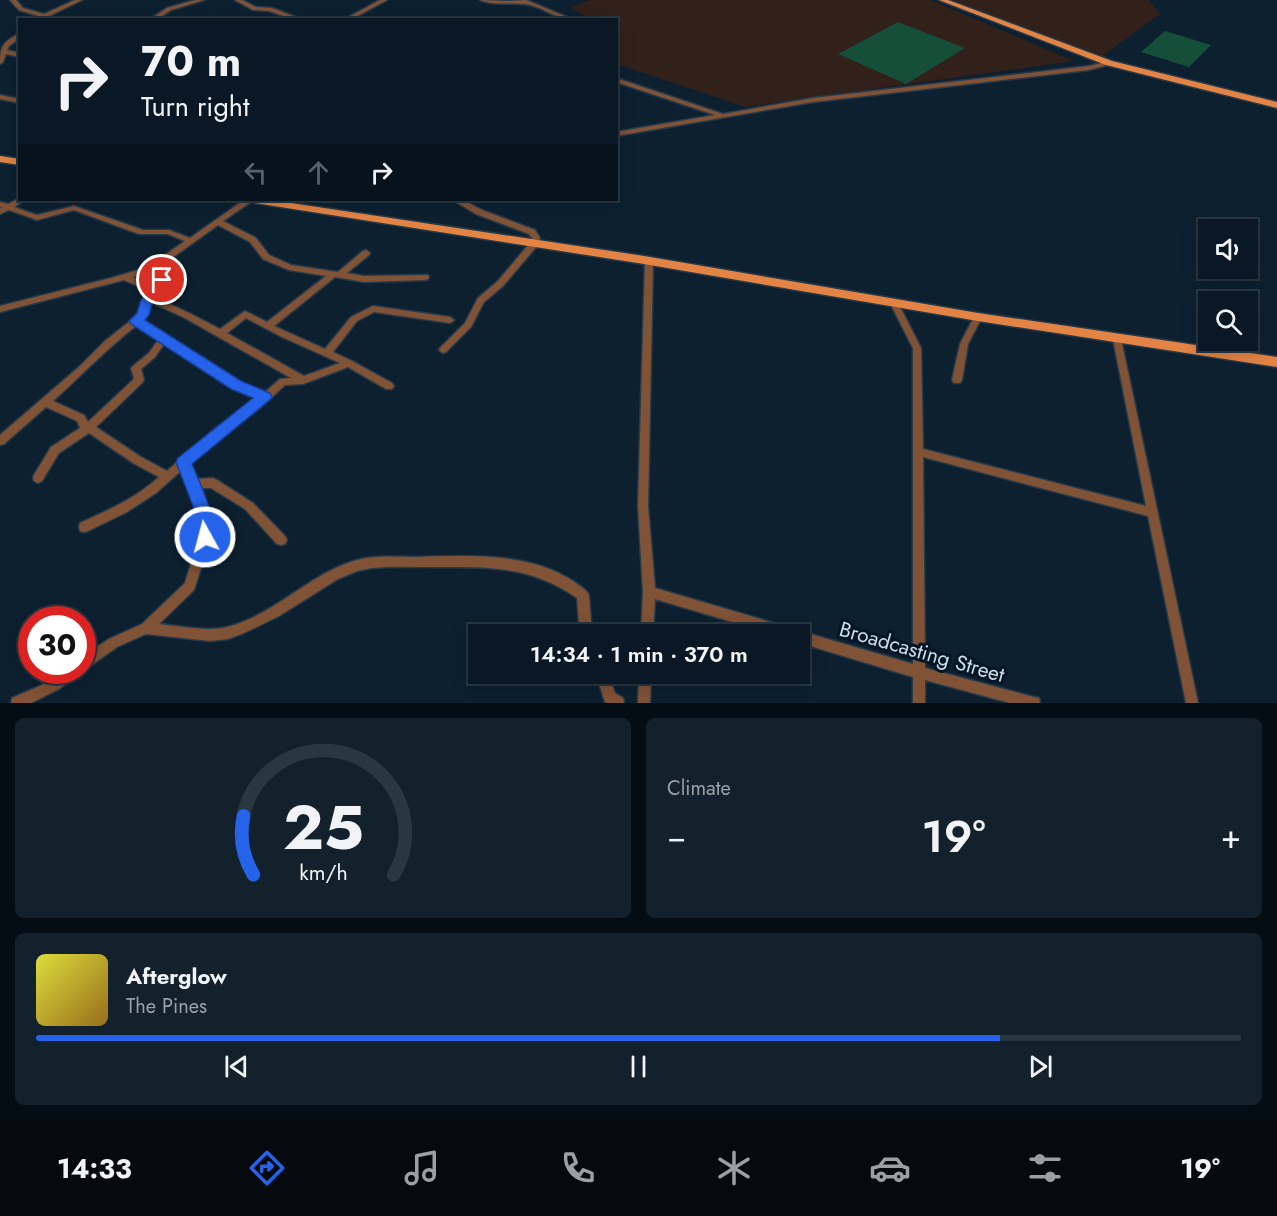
<!DOCTYPE html>
<meta charset="utf-8">
<style>
body{margin:0;font-family:Jost,sans-serif;background:#12212c;color:#f1f3f6;height:100vh;display:flex;flex-direction:column;font-size:22px;white-space:nowrap}
*{box-sizing:border-box;margin:0}
p{font-size:20px;color:#99a0a6}
.icon{flex:none;width:33px;height:33px;fill:none;stroke:currentColor;stroke-width:2;stroke-linecap:round;stroke-linejoin:round}
.map{position:relative;height:703px;overflow:hidden}
.panel{display:flex;flex-direction:column;gap:15px;padding:15px;background:#050d14;flex:1}
.panel>*{flex:none}
.top-card{position:absolute;left:18px;top:18px;width:600px;height:183px;border-radius:0px;box-shadow:0 3px 15px #0003,0 0 0 2px #293741;background:#091824;color:#f1f3f6;overflow:hidden}
.tools{position:absolute;left:1198px;top:219px;display:grid;gap:12px}
.tools a{display:grid;place-items:center;width:60px;height:60px;border-radius:0px;background:#091824;box-shadow:0 3px 15px #0003,0 0 0 2px #293741;font-size:30px}
.speed{position:absolute;left:18px;top:606px;display:flex;gap:12px;font-size:30px;font-weight:700;text-align:center}
.speed>*{display:grid;place-content:center;width:78px;height:78px;border-radius:50%;background:#091824;box-shadow:0 3px 15px #0003,0 0 0 2px #293741;line-height:1}
.speed .limit{border:9px solid #d22;background:#fff;color:#111}
.pin{position:absolute;display:grid;place-items:center;width:51px;height:51px;color:#fff;margin:-26px;border:3px solid #fff;border-radius:50%;box-shadow:0 2px 6px #0007}
.me{position:absolute;width:66px;margin:-33px;rotate:353deg;stroke-linejoin:round;filter:drop-shadow(0 0 4px #0008)}
.turn{display:flex;align-items:center;gap:21px;height:126px;padding:0 24px;font-size:27px}
.turn .icon{width:78px;height:78px;stroke-width:2.5}
.turn b{display:block;font-size:42px;line-height:51px}
.lanes{display:flex;align-items:center;height:57px;padding:0 24px;background:#0003;justify-content:center;gap:30px;direction:ltr}
.lanes .off{opacity:.35}
.big{font-size:45px;font-weight:600;line-height:1.1}
.panel .widget{flex:1;display:flex;flex-direction:column;justify-content:center;gap:9px;min-width:0;padding:0 21px;border-radius:9px;background:#12212c}
.panel .dial{align-items:center;gap:0}
.dial svg{height:156px;overflow:visible;fill:none;stroke:#293741;stroke-width:7;stroke-linecap:round;text-anchor:middle}
.dial text{fill:#f1f3f6;stroke:none}
.song{display:flex;align-items:center;gap:18px}
.cover{width:72px;height:72px;border-radius:9px;background:linear-gradient(135deg,hsl(60 70% 55%),hsl(40 70% 35%))}
.played{height:6px;border-radius:3px;background:linear-gradient(90deg,#2563eb 80%,#293741 80%)}
.keys{display:flex;justify-content:space-around;direction:ltr}
.heat{display:flex;justify-content:space-between;align-items:center;font-size:33px;direction:ltr}
.panel .tiles{flex:1;display:grid;gap:15px;grid-template-columns:1fr 1fr}
.widget:last-child{grid-column:span 2}
.trip{position:absolute;left:468px;top:624px;width:342px;height:60px;border-radius:0px;background:#091824;box-shadow:0 3px 15px #0003,0 0 0 2px #293741;font-weight:600;line-height:60px;text-align:center}
.menu{display:flex;height:96px;justify-content:space-around;align-items:center;background:#040a0e;color:#99a0a6}
.menu .icon{width:42px;height:42px}
.menu .active{color:#2563eb}
.menu b{font-size:27px;color:#f1f3f6}
.map>svg:first-child{display:block}
</style>
<div class="map">
<svg width="1277" height="703" viewBox="0 0 1277 703">
<rect width="100%" height="100%" fill="#0c2030"/>
<!-- education -->
<path fill="#32201b" d="M590,0H930L1074,61L746,107L617,64L616,20L586,19V17L570,7Z
M953,0H1149L1160,14L1101,57Z"/>
<!-- green -->
<path fill="#154f39" d="M898,22L965,48L906,84L838,54Z
M1165,31L1211,45L1189,67L1141,52Z"/>
<g fill="none" stroke-linecap="round" stroke-linejoin="round">
<defs>
<path id="minor" d="M10,0H16L23,8L44,14L75,0H82L49,16L60,20H51L19,10Z
M195,0H204L171,10L156,20H149L167,8Z
M235,0H242L256,7L272,8L304,20H295L269,11L253,10Z
M380,0H387L350,20H343Z
M480,0L507,1L526,0L574,20C556,20 541,5 524,4C509,2 494,6 480,0Z
M214,17L216,20H211Z
M20,33V38L9,46L7,50L20,53V57L6,54L3,62L0,64C0,46 3,42 20,33Z
M1109,61L1111,62V64L1089,70L813,102L616,136V132L715,115L616,82V78L723,114L813,98L1089,66Z
M0,95L20,99V103L0,99Z
M20,198V200H24L14,207L37,215L74,206L143,230H169L190,238L244,200H251V202L223,221L256,238L269,255L291,265L338,272L363,251L366,250L370,253L369,255L347,273L364,276L428,275L429,277L428,279L425,280L364,282L335,277L274,326L325,349L351,317L373,306L450,317L454,320L450,323L374,312L357,321L333,352L352,361L392,383L394,386L392,389H386L348,367L303,384L285,385L260,408L220,437L190,463L196,479L213,478L217,480L253,503L285,536L287,540L285,544L281,545L277,544L245,509L211,488H199L206,506L211,537L194,590L159,624C181,626 206,632 227,627C275,615 310,573 357,560C376,555 396,557 416,557C469,556 530,551 576,583C581,587 586,589 589,595L592,634H580L577,598C530,565 487,567 432,567C412,567 392,566 372,568L357,571L338,579L279,616L244,633L228,639L210,641L146,634L117,647L86,669L82,671H81L79,674L59,689L31,703H11L12,698L51,681L64,670H82V657L109,639L142,624L185,583L199,537L196,506L189,488L186,484L187,482L182,470L156,493L127,512L88,531L84,532L80,531L79,527L80,523C109,510 136,498 159,477L133,463L89,433L59,453L42,481L38,483L34,481L33,478L34,475L51,447L80,428L77,421L46,407L4,444L0,445V435L79,367L105,341L139,314L141,303L149,291L124,280L0,312V306L111,278L148,267L185,241L168,234H139L74,210L37,220L9,210L0,214V209L2,207H0V202L8,204ZM218,225L250,242L263,259L289,270L326,276L267,322L245,311L220,329L189,313L154,297L170,272L165,263ZM159,267L162,272L152,286L133,277L154,271ZM150,302L183,317L291,378L280,379L264,393L239,382L141,321L147,315ZM246,318L282,337L340,363L304,376L227,333ZM136,326L158,340L149,353L133,366L131,368L134,379L88,422L84,415L53,401C81,376 106,349 136,326ZM164,344L233,388L258,398L212,431L167,471L141,457L96,427L142,383L144,380L141,369L155,357Z
M281,200H296L292,202L273,205L269,203L270,201Z
M456,200H463L482,210L535,230L540,238L537,246L503,286L484,302L471,327L446,352L443,353L439,350L440,348L465,323L478,298L497,282L530,243L532,238L529,234L476,214L456,202Z
M649,259L653,262L648,506L655,588L791,628L795,630L796,632L800,631L913,664V348L890,303L891,301H897L921,348L923,449L1146,506L1113,339L1117,336L1121,339L1198,703H1186L1148,516L923,457L925,668L1034,697L1039,698L1040,703H1010L925,680V703H913V677L800,643V634H772L655,599L653,634H641L643,592L638,506L645,262Z
M978,314L982,317L968,344L962,380L960,383H954L952,380L960,344L975,315Z
M596,674H608L615,693L623,698L624,703H607L605,702Z
M639,674H651L650,703H638Z"/>
<path id="major" d="M939,0H948L1112,61L1277,102V108L1106,65Z
M0,156L20,159V165L0,162Z
M250,200H271L644,256L978,313L1277,357V367L978,321L644,264L255,203Z"/>
</defs>
<!-- minor casing -->
<use href="#minor" stroke="#273a4a" stroke-width="3"/>
<!-- major casing -->
<use href="#major" stroke="#273a4a" stroke-width="3"/>
<!-- minor -->
<use href="#minor" fill="#805236" fill-rule="evenodd"/>
<!-- major -->
<use href="#major" fill="#e38344" fill-rule="evenodd"/>
</g>
<!-- route -->
<path fill="#2563eb" stroke="#184099" stroke-width="1.5" d="M162,276L168,280L152,304L149,315L145,320L241,381L270,393L272,398L192,464C200,484 220,523 211,543L205,545L199,543L193,506L176,462L178,458L253,398L231,389L131,324L129,321L137,313L141,300L158,277Z"/>
<g text-anchor="middle" dominant-baseline="central" stroke-width="6" stroke-linejoin="round" paint-order="stroke">
<!-- near-street labels -->
<g font-size="21" fill="#d0dce7" stroke="#041626">
<text transform="translate(922 652) rotate(16)">Broadcasting Street</text>
</g>
</g>
</svg>
<div class="tools">
<a><svg class="icon" aria-label="sound" viewBox="0 0 24 24"><path d="M4 9h4l5-4v14l-5-4H4zM17 9q2 3 0 6"/></svg></a>
<a><svg class="icon" aria-label="search" viewBox="0 0 24 24"><circle cx="10" cy="10" r="6"/><path d="M15 15l6 6"/></svg></a>
</div>
<div class="speed"><div class="limit">30</div></div>
<div class="pin" style="left:162px;top:280px;background:#d93025"><svg class="icon" aria-label="arrive" viewBox="0 0 24 24"><path d="M6 21V4h12l-3 4 3 4H6"/></svg></div>
<svg class="me" style="left:205px;top:537px" viewBox="-20 -20 40 40"><circle r="17" fill="#2563eb" stroke="#fff" stroke-width="3"/><path d="M0-11L8 9 0 5-8 9z" fill="#fff"/></svg>
<div class="trip">14:34 · 1 min · 370 m</div>
<div class="top-card">
<div class="turn"><svg class="icon" aria-label="right" viewBox="0 0 24 24"><path d="M7 20v-9h11M14 6l5 5-5 5"/></svg><div><b>70 m</b>Turn right</div></div>
<div class="lanes"><svg class="icon off" aria-label="left" viewBox="0 0 24 24"><path d="M17 20v-9H6M10 6l-5 5 5 5"/></svg><svg class="icon off" aria-label="ahead" viewBox="0 0 24 24"><path d="M12 20V5M6 11l6-6 6 6"/></svg><svg class="icon" aria-label="right" viewBox="0 0 24 24"><path d="M7 20v-9h11M14 6l5 5-5 5"/></svg></div>
</div>
</div>
<section class="panel">
<div class="tiles">
<div class="widget dial"><svg viewBox="0 0 100 80">
<path d="M14 69A42 42 0 1 1 86 69"/>
<path d="M14 69A42 42 0 0 1 9 39" stroke="#2563eb"/>
<text x="50" y="56" font-size="32" font-weight="700">25</text>
<text x="50" y="72" font-size="11">km/h</text>
</svg></div>
<div class="widget"><p>Climate</p>
<div class="heat"><a>−</a><b class="big">19°</b><a>+</a></div>
</div>
<div class="widget">
<div class="song"><i class="cover"></i><div><b>Afterglow</b><p>The Pines</p></div></div>
<div class="played"></div>
<div class="keys"><svg class="icon" aria-label="previous" viewBox="0 0 24 24"><path d="M18 5L8 12l10 7zM5 5v14"/></svg><svg class="icon" aria-label="pause" viewBox="0 0 24 24"><path d="M8 5v14M16 5v14"/></svg><svg class="icon" aria-label="next" viewBox="0 0 24 24"><path d="M6 5l10 7-10 7zM19 5v14"/></svg></div>
</div>
</div>
</section>
<nav class="menu">
<b>14:33</b>
<svg class="icon active" aria-label="directions" viewBox="0 0 24 24"><path d="M12 3l9 9-9 9-9-9zM9 14v-3h6M13 9l2 2-2 2"/></svg>
<svg class="icon" aria-label="music" viewBox="0 0 24 24"><path d="M9 18V5l10-2v13"/><circle cx="6" cy="18" r="3"/><circle cx="16" cy="16" r="3"/></svg>
<svg class="icon" aria-label="phone" viewBox="0 0 24 24"><path d="M5 4h4l2 5-3 2q2 4 5 5l2-3 5 2v4C11 20 4 13 5 4z"/></svg>
<svg class="icon" aria-label="climate" viewBox="0 0 24 24"><path d="M12 3v18M4 7l16 10M4 17L20 7"/></svg>
<svg class="icon" aria-label="car" viewBox="0 0 24 24"><path d="M5 17H2v-5l4-1 3-4h7l3 4 3 1v5h-3M9 17h6M6 11h13"/><circle cx="7" cy="17" r="2"/><circle cx="17" cy="17" r="2"/></svg>
<svg class="icon" aria-label="filters" viewBox="0 0 24 24"><path d="M4 7h16M4 17h16"/><circle cx="9" cy="7" r="2"/><circle cx="15" cy="17" r="2"/></svg>
<b>19°</b>
</nav>
